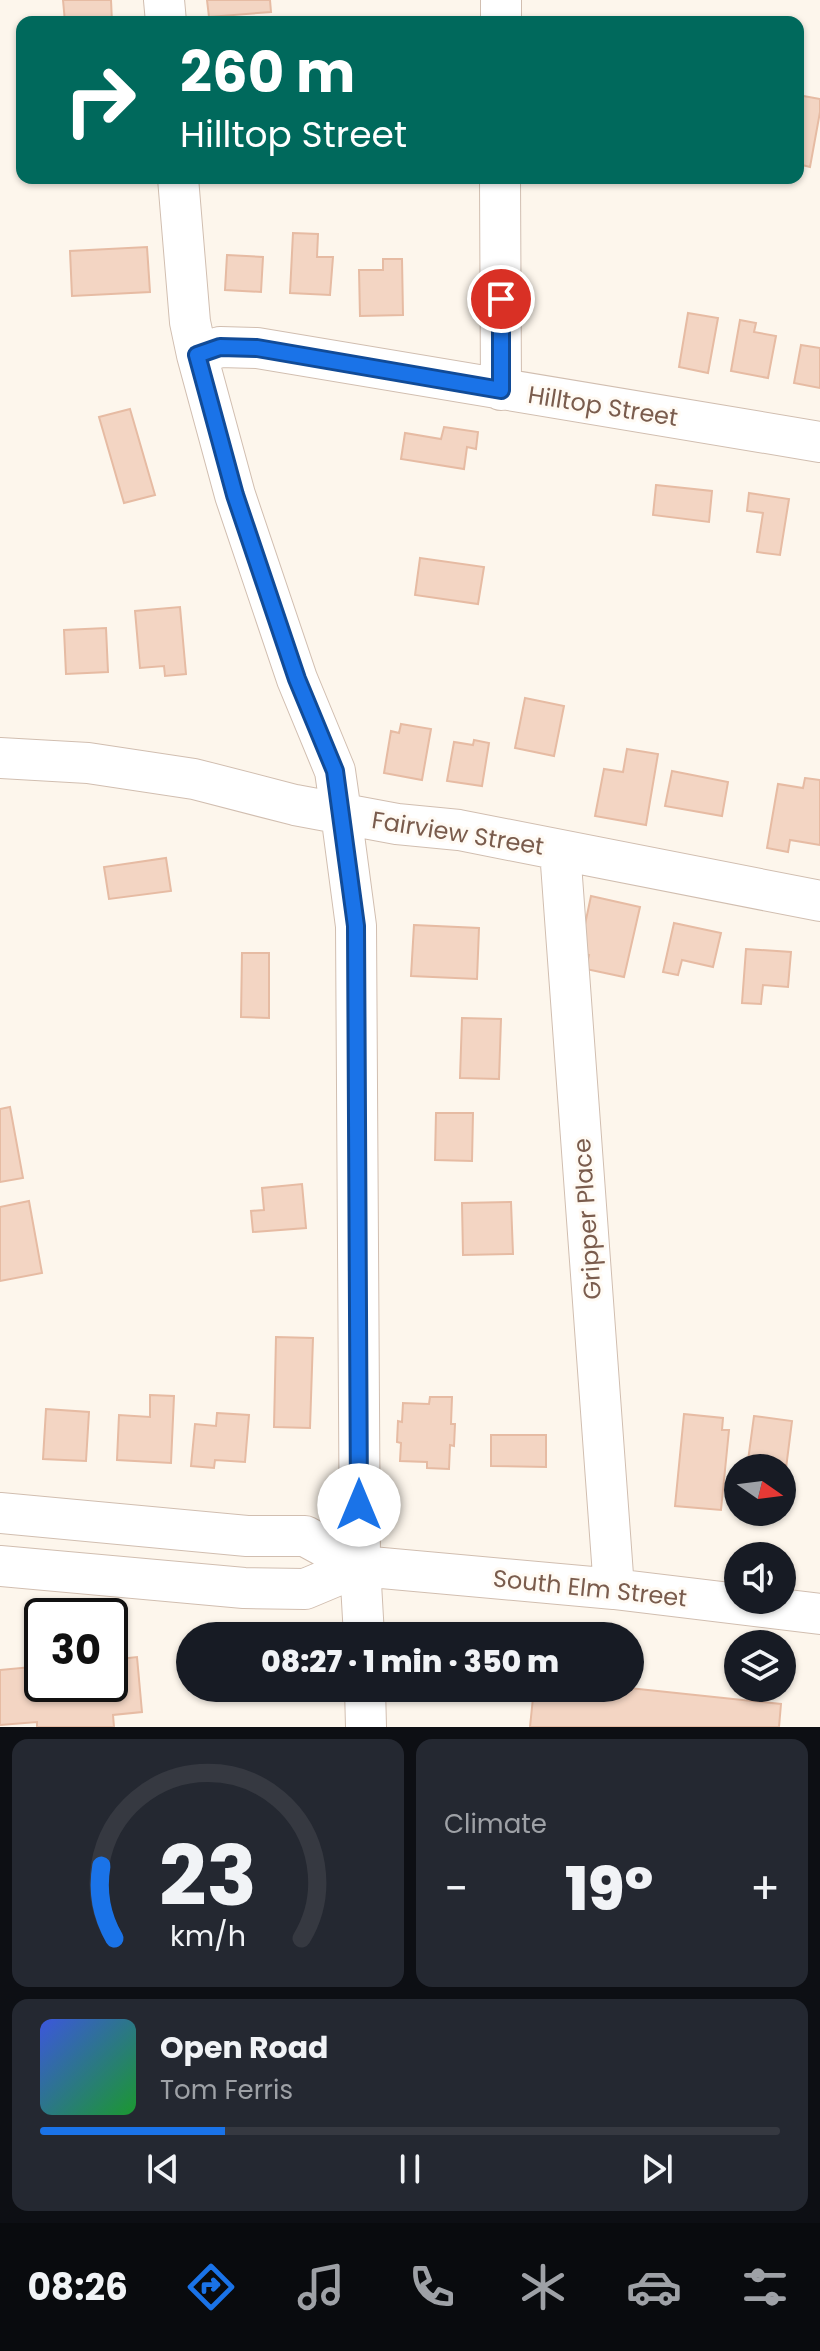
<!DOCTYPE html>
<meta charset="utf-8">
<style>
body{margin:0;font-family:Poppins,sans-serif;background:#242831;color:#f1f3f6;height:100vh;display:flex;flex-direction:column;font-size:30px;white-space:nowrap}
*{box-sizing:border-box;margin:0}
p{font-size:26px;color:#9ea1a6}
.icon{flex:none;width:44px;height:44px;fill:none;stroke:currentColor;stroke-width:2;stroke-linecap:round;stroke-linejoin:round}
.map{position:relative;height:1727px;overflow:hidden}
.sheet{display:flex;flex-direction:column;gap:12px;padding:12px;background:#0d0f14;flex:1}
.sheet>*{flex:none}
.top-card{position:absolute;left:16px;top:16px;width:788px;height:168px;border-radius:16px;box-shadow:0 2px 6px #0004;background:#00695c;color:#fff;overflow:hidden}
.needle{width:52px;rotate:104deg}
.tools{position:absolute;left:724px;top:1454px;display:grid;gap:16px}
.tools a{display:grid;place-items:center;width:72px;height:72px;border-radius:50%;background:#171b24;box-shadow:0 2px 6px #0004;font-size:40px}
.speed{position:absolute;left:24px;top:1598px;display:flex;gap:16px;font-size:40px;font-weight:700;text-align:center}
.speed>*{display:grid;place-content:center;width:104px;height:104px;border-radius:50%;background:#171b24;box-shadow:0 2px 6px #0004;line-height:1}
.speed .limit{border:4px solid #111;border-radius:12px;background:#fff;color:#111}
.pin{position:absolute;display:grid;place-items:center;width:68px;height:68px;color:#fff;margin:-34px;border:4px solid #fff;border-radius:50%;box-shadow:0 2px 8px #0007}
.me{position:absolute;width:88px;margin:-44px;rotate:0deg;stroke-linejoin:round;filter:drop-shadow(0 0 6px #0008)}
.turn{display:flex;align-items:center;gap:28px;height:168px;padding:0 32px;font-size:36px}
.turn .icon{width:104px;height:104px;stroke-width:2.5}
.turn b{display:block;font-size:56px;line-height:68px}
.big{font-size:60px;font-weight:800;line-height:1.1}
.sheet .tile{flex:1;display:flex;flex-direction:column;justify-content:center;gap:12px;min-width:0;padding:0 28px;border-radius:16px;background:#242831}
.sheet .dial{align-items:center;gap:0}
.dial svg{height:208px;overflow:visible;fill:none;stroke:#363941;stroke-width:7;stroke-linecap:round;text-anchor:middle}
.dial text{fill:#f1f3f6;stroke:none}
.song{display:flex;align-items:center;gap:24px}
.cover{width:96px;height:96px;border-radius:12px;background:linear-gradient(135deg,hsl(230 70% 55%),hsl(130 70% 35%))}
.played{height:8px;border-radius:4px;background:linear-gradient(90deg,#1a73e8 25%,#363941 25%)}
.keys{display:flex;justify-content:space-around;direction:ltr}
.heat{display:flex;justify-content:space-between;align-items:center;font-size:44px;direction:ltr}
.sheet .tiles{flex:1;display:grid;gap:12px;grid-template-columns:1fr 1fr}
.tile:last-child{grid-column:span 2}
.trip{position:absolute;left:176px;top:1622px;width:468px;height:80px;border-radius:40px;background:#171b24;box-shadow:0 2px 6px #0004;font-weight:800;line-height:80px;text-align:center}
.dock{display:flex;height:128px;justify-content:space-around;align-items:center;background:#090b0e;color:#9ea1a6}
.dock .icon{width:56px;height:56px}
.dock .on{color:#1a73e8}
.dock b{font-size:36px;color:#f1f3f6}
.map>svg:first-child{display:block}
</style>
<div class="map">
<svg width="820" height="1727" viewBox="0 0 820 1727">
<rect width="100%" height="100%" fill="#fdf6ec"/>
<!-- building -->
<path fill="#f3d5c3" stroke="#e6bba3" stroke-width="2" d="M63,0H111L112,22H65Z
M207,0H270L271,12L209,17Z
M798,95L820,99V112L810,167L798,164Z
M293,233L318,234L317,257H333L330,295L290,293Z
M147,247L150,292L72,296L70,251Z
M227,255L263,257L261,292L225,290Z
M383,259H402L403,315L360,316L359,270H383Z
M688,313L718,318L708,373L679,367Z
M740,320L756,323L754,332L776,336L768,378L731,371Z
M801,345L820,348V388L794,383Z
M130,409L155,495L124,503L99,417Z
M444,427L478,432L476,449L467,447L464,469L401,459L405,433L441,439Z
M656,485L712,491L709,522L653,515Z
M749,493L789,499L780,555L757,552L763,513L747,511Z
M420,558L484,567L478,604L415,595Z
M180,607L186,674L165,676L164,666L140,668L135,611Z
M106,628L108,672L66,674L64,630Z
M525,698L564,706L554,756L515,748Z
M401,724L431,729L422,780L384,773L391,731L399,733Z
M474,740L489,743L482,786L447,781L454,742L473,745Z
M627,749L658,754L646,825L595,816L604,769L623,772Z
M672,771L728,782L722,816L665,806Z
M805,778L820,780V845L790,840L788,852L767,848L778,784L803,788Z
M166,858L171,891L109,899L104,867Z
M591,896L640,907L624,977L586,969L589,955L579,953Z
M674,923L721,933L713,967L682,960L678,975L663,972Z
M414,925L479,928L477,979L411,976Z
M746,949L791,952L788,987L763,985L761,1004L742,1003Z
M242,953H269V1018L241,1017Z
M462,1018L501,1019L499,1079L460,1078Z
M10,1107L23,1178L0,1182V1109Z
M436,1113H473L472,1161L435,1160Z
M302,1184L306,1228L253,1232L251,1211L264,1210L262,1188Z
M29,1201L42,1273L0,1281V1207Z
M511,1202L513,1254L463,1255L462,1203Z
M276,1337L313,1338L310,1428L274,1427Z
M150,1395L174,1396L171,1463L117,1460L119,1415L150,1417Z
M430,1397H452L451,1424H455L454,1446L450,1445L449,1469L427,1468V1462L400,1461L401,1443L397,1442L398,1421L402,1422L403,1403L429,1404Z
M46,1409L89,1412L86,1461L43,1459Z
M217,1413L249,1415L245,1462L215,1460L214,1468L191,1466L195,1424L216,1426Z
M684,1414L723,1418L722,1430H729L721,1510L675,1506Z
M754,1416L792,1421L784,1484H782V1468H747Z
M491,1435H546V1467L491,1466Z
M137,1657L142,1712L113,1715L114,1727H37V1722L0,1725V1670L42,1666V1684H110V1660Z
M534,1688H629L781,1704L779,1727H530Z"/>
<g fill="none" stroke-linecap="round" stroke-linejoin="round">
<defs>
<path id="minor" d="M164,0L166,22
M501,22V0
M178,178L190,322L197,355L235,495L297,679L335,771L341,813L356,926L360,1566L364,1636
M500,178L501,390
M197,355L220,347L257,348L820,442
M0,758L88,763L194,779L295,805L397,824L459,830L820,901
M560,850L614,1589
M0,1513L247,1536H305L360,1566L614,1589L820,1614
M0,1566L244,1588L305,1589L360,1566
M365,1688L366,1727"/>
</defs>
<!-- minor casing -->
<use href="#minor" stroke="#d1beb0" stroke-width="42"/>
<!-- minor -->
<use href="#minor" stroke="#fff" stroke-width="40"/>
</g>
<g fill="none" stroke-linecap="round" stroke-linejoin="round">
<defs>
<path id="route" d="M359,1505L356,926L335,771L297,679L235,495L197,355L220,347L257,348L501,390V299"/>
</defs>
<!-- route casing -->
<use href="#route" stroke="#114b97" stroke-width="20"/>
<!-- route -->
<use href="#route" stroke="#1a73e8" stroke-width="14"/>
</g>
<g text-anchor="middle" dominant-baseline="central" stroke-width="6" stroke-linejoin="round" paint-order="stroke">
<!-- street labels -->
<g font-size="24" fill="#7a5c4d" stroke="#fffaf3">
<text transform="translate(603 406) rotate(9)">Hilltop Street</text>
<text transform="translate(458 833) rotate(9)">Fairview Street</text>
<text transform="translate(587 1219) rotate(-94)">Gripper Place</text>
<text transform="translate(590 1588) rotate(6)">South Elm Street</text>
</g>
</g>
</svg>
<div class="tools">
<a><svg class="needle" viewBox="-14 -14 28 28"><path d="M0-13l5 13h-10z" fill="#e53935"/><path d="M0 13l5-13h-10z" fill="#9ea1a6"/></svg></a>
<a><svg class="icon" aria-label="sound" viewBox="0 0 24 24"><path d="M4 9h4l5-4v14l-5-4H4zM17 9q2 3 0 6"/></svg></a>
<a><svg class="icon" aria-label="layers" viewBox="0 0 24 24"><path d="M12 4l9 5-9 5-9-5zM3 14l9 5 9-5"/></svg></a>
</div>
<div class="speed"><div class="limit">30</div></div>
<div class="pin" style="left:501px;top:299px;background:#d93025"><svg class="icon" aria-label="arrive" viewBox="0 0 24 24"><path d="M6 21V4h12l-3 4 3 4H6"/></svg></div>
<svg class="me" style="left:359px;top:1505px" viewBox="-20 -20 40 40"><circle r="19" fill="#fff"/><path d="M0-13L10 11 0 6-10 11z" fill="#1a73e8"/></svg>
<div class="trip">08:27 · 1 min · 350 m</div>
<div class="top-card">
<div class="turn"><svg class="icon" aria-label="right" viewBox="0 0 24 24"><path d="M7 20v-9h11M14 6l5 5-5 5"/></svg><div><b>260 m</b>Hilltop Street</div></div>
</div>
</div>
<section class="sheet">
<div class="tiles">
<div class="tile dial"><svg viewBox="0 0 100 80">
<path d="M14 69A42 42 0 1 1 86 69"/>
<path d="M14 69A42 42 0 0 1 9 41" stroke="#1a73e8"/>
<text x="50" y="56" font-size="32" font-weight="700">23</text>
<text x="50" y="72" font-size="11">km/h</text>
</svg></div>
<div class="tile"><p>Climate</p>
<div class="heat"><a>−</a><b class="big">19°</b><a>+</a></div>
</div>
<div class="tile">
<div class="song"><i class="cover"></i><div><b>Open Road</b><p>Tom Ferris</p></div></div>
<div class="played"></div>
<div class="keys"><svg class="icon" aria-label="previous" viewBox="0 0 24 24"><path d="M18 5L8 12l10 7zM5 5v14"/></svg><svg class="icon" aria-label="pause" viewBox="0 0 24 24"><path d="M8 5v14M16 5v14"/></svg><svg class="icon" aria-label="next" viewBox="0 0 24 24"><path d="M6 5l10 7-10 7zM19 5v14"/></svg></div>
</div>
</div>
</section>
<nav class="dock">
<b>08:26</b>
<svg class="icon on" aria-label="directions" viewBox="0 0 24 24"><path d="M12 3l9 9-9 9-9-9zM9 14v-3h6M13 9l2 2-2 2"/></svg>
<svg class="icon" aria-label="music" viewBox="0 0 24 24"><path d="M9 18V5l10-2v13"/><circle cx="6" cy="18" r="3"/><circle cx="16" cy="16" r="3"/></svg>
<svg class="icon" aria-label="phone" viewBox="0 0 24 24"><path d="M5 4h4l2 5-3 2q2 4 5 5l2-3 5 2v4C11 20 4 13 5 4z"/></svg>
<svg class="icon" aria-label="climate" viewBox="0 0 24 24"><path d="M12 3v18M4 7l16 10M4 17L20 7"/></svg>
<svg class="icon" aria-label="car" viewBox="0 0 24 24"><path d="M5 17H2v-5l4-1 3-4h7l3 4 3 1v5h-3M9 17h6M6 11h13"/><circle cx="7" cy="17" r="2"/><circle cx="17" cy="17" r="2"/></svg>
<svg class="icon" aria-label="filters" viewBox="0 0 24 24"><path d="M4 7h16M4 17h16"/><circle cx="9" cy="7" r="2"/><circle cx="15" cy="17" r="2"/></svg>
</nav>
